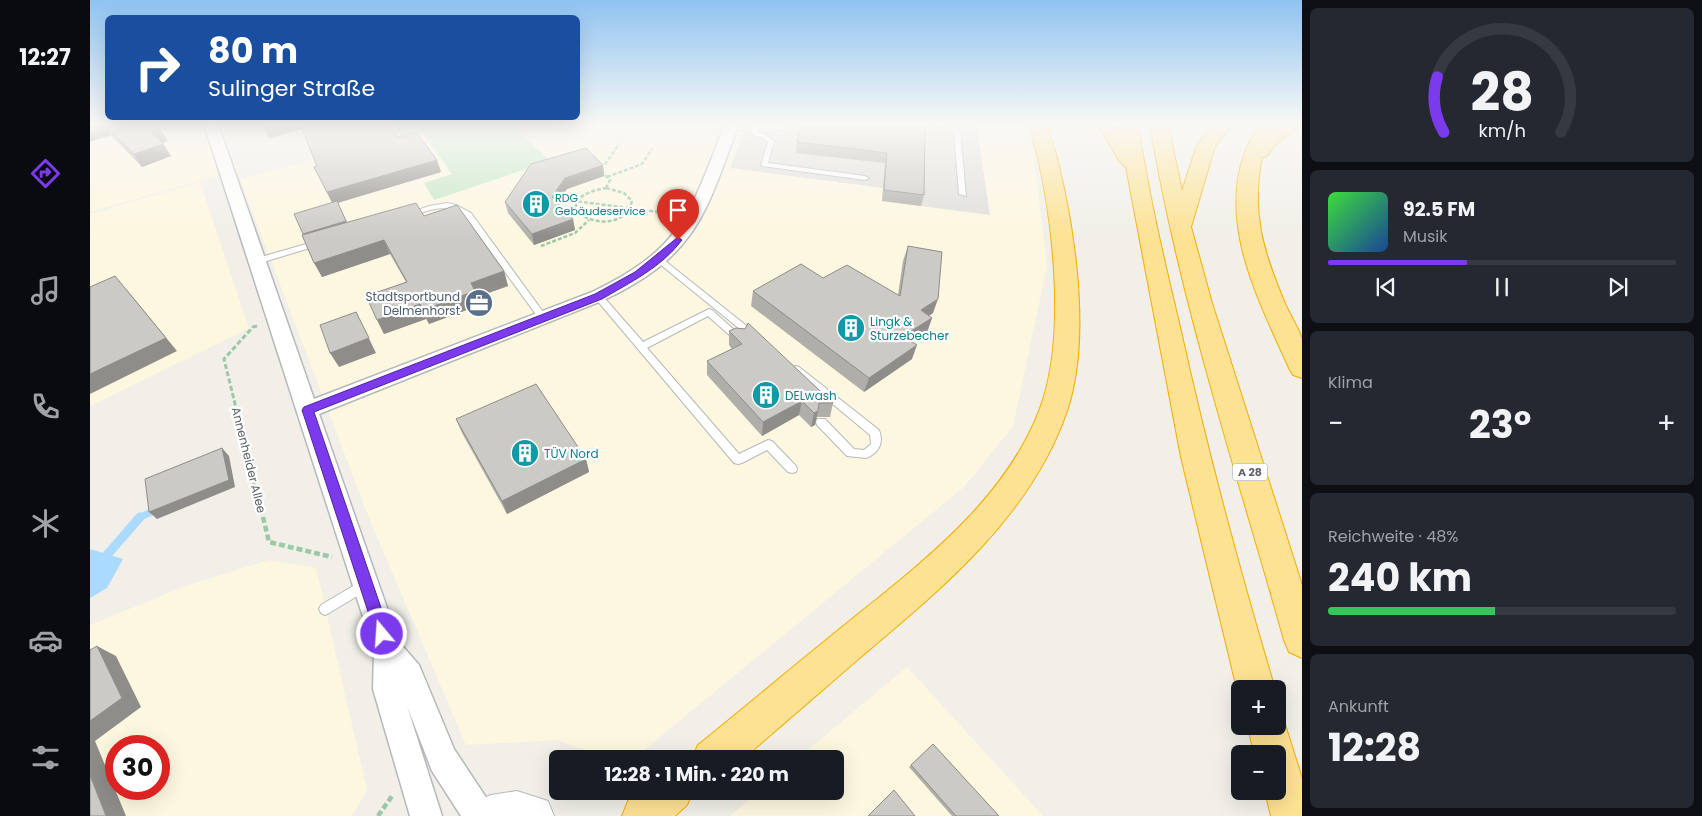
<!DOCTYPE html>
<html lang="de">
<meta charset="utf-8">
<style>
body{margin:0;font-family:Poppins,sans-serif;background:#242831;color:#f1f3f6;height:100vh;display:flex;flex-direction:column;font-size:19px;white-space:nowrap}
*{box-sizing:border-box;margin:0}
p{font-size:16px;color:#9ea1a6}
.icon{flex:none;width:28px;height:28px;fill:none;stroke:currentColor;stroke-width:2;stroke-linecap:round;stroke-linejoin:round}
.map{position:relative;flex:1;overflow:hidden}
.details{display:flex;flex-direction:column;gap:8px;padding:8px;background:#0d0f14;width:400px}
.details>*{flex:none}
.top-card{position:absolute;left:15px;top:15px;width:475px;height:105px;border-radius:8px;box-shadow:0 5px 20px #0002;background:#1a4fa0;color:#fff;overflow:hidden}
.buttons{position:absolute;left:1141px;top:680px;display:grid;gap:10px}
.buttons a{display:grid;place-items:center;width:55px;height:55px;border-radius:8px;background:#171b24;box-shadow:0 5px 20px #0002;font-size:25px}
.speed{position:absolute;left:15px;top:735px;display:flex;gap:10px;font-size:25px;font-weight:700;text-align:center}
.speed>*{display:grid;place-content:center;width:65px;height:65px;border-radius:50%;background:#171b24;box-shadow:0 5px 20px #0002;line-height:1}
.speed .limit{border:8px solid #d22;background:#fff;color:#111}
.pin{position:absolute;display:grid;place-items:center;width:42px;height:42px;color:#fff;margin:-51px -21px;border-radius:50% 50% 50% 0;rotate:-45deg;box-shadow:0 0 5px #0007}
.pin .icon{rotate:45deg}
.me{position:absolute;width:55px;margin:-28px;rotate:342deg;stroke-linejoin:round;filter:drop-shadow(0 0 4px #0008)}
.turn{display:flex;align-items:center;gap:18px;height:105px;padding:0 20px;font-size:22px}
.turn .icon{width:65px;height:65px;stroke-width:2.5}
.turn b{display:block;font-size:35px;line-height:42px}
.big{font-size:38px;font-weight:700;line-height:1.1}
.details .card{flex:1;display:flex;flex-direction:column;justify-content:center;gap:8px;min-width:0;padding:0 18px;border-radius:8px;background:#242831}
.details .dial{align-items:center;gap:0}
.dial svg{height:130px;overflow:visible;fill:none;stroke:#363941;stroke-width:7;stroke-linecap:round;text-anchor:middle}
.dial text{fill:#f1f3f6;stroke:none}
.song{display:flex;align-items:center;gap:15px}
.cover{width:60px;height:60px;border-radius:8px;background:linear-gradient(135deg,hsl(120 70% 55%),hsl(220 70% 35%))}
.played{height:5px;border-radius:2px;background:linear-gradient(90deg,#7c3aed 40%,#363941 40%)}
.keys{display:flex;justify-content:space-around;direction:ltr}
.heat{display:flex;justify-content:space-between;align-items:center;font-size:28px;direction:ltr}
.charge{height:8px;border-radius:4px;background:linear-gradient(90deg,#34c759 48%,#363941 0)}
.trip{position:absolute;left:459px;top:750px;width:295px;height:50px;border-radius:8px;background:#171b24;box-shadow:0 5px 20px #0002;font-weight:700;line-height:50px;text-align:center}
main{display:flex;flex:1;min-height:0}
.tabs{display:flex;flex-direction:column;width:90px;justify-content:space-around;align-items:center;background:#090b0e;color:#9ea1a6}
.tabs .icon{width:35px;height:35px}
.tabs .on{color:#7c3aed}
.tabs b{font-size:22px;color:#f1f3f6}
.map>svg:first-child{display:block}
</style>
<main>
<nav class="tabs">
<b>12:27</b>
<svg class="icon on" aria-label="directions" viewBox="0 0 24 24"><path d="M12 3l9 9-9 9-9-9zM9 14v-3h6M13 9l2 2-2 2"/></svg>
<svg class="icon" aria-label="music" viewBox="0 0 24 24"><path d="M9 18V5l10-2v13"/><circle cx="6" cy="18" r="3"/><circle cx="16" cy="16" r="3"/></svg>
<svg class="icon" aria-label="phone" viewBox="0 0 24 24"><path d="M5 4h4l2 5-3 2q2 4 5 5l2-3 5 2v4C11 20 4 13 5 4z"/></svg>
<svg class="icon" aria-label="climate" viewBox="0 0 24 24"><path d="M12 3v18M4 7l16 10M4 17L20 7"/></svg>
<svg class="icon" aria-label="car" viewBox="0 0 24 24"><path d="M5 17H2v-5l4-1 3-4h7l3 4 3 1v5h-3M9 17h6M6 11h13"/><circle cx="7" cy="17" r="2"/><circle cx="17" cy="17" r="2"/></svg>
<svg class="icon" aria-label="filters" viewBox="0 0 24 24"><path d="M4 7h16M4 17h16"/><circle cx="9" cy="7" r="2"/><circle cx="15" cy="17" r="2"/></svg>
</nav>
<div class="map">
<svg width="1212" height="816" viewBox="0 0 1212 816">
<rect width="100%" height="100%" fill="#f1efe8"/>
<!-- commercial -->
<path fill="#fef7e0" fill-rule="evenodd" d="M0,124H132L147,170L0,212Z
M421,124H933L942,143L957,266L923,426L875,486L543,759H522L466,740L376,745L279,518L150,179L332,131L362,175L335,183L344,199L459,160Z
M110,182L159,328L0,406V214Z
M179,560L226,568L277,790L262,816H0V625L96,586ZM26,746H69V789H26Z
M817,667L953,816H640L669,791H745V759H707Z"/>
<!-- industrial -->
<path fill="#e0deda" d="M657,124H873L887,129L900,215L792,201L793,188L640,168Z"/>
<!-- green -->
<path fill="#c5e8c5" d="M305,124H421L460,161L344,200L334,183L362,174L332,131L311,136Z"/>
<!-- water -->
<path fill="#aadaff" d="M0,549L33,559L17,588L0,598Z"/>
<g fill="none" stroke-linecap="round" stroke-linejoin="round">
<!-- stream-far1 -->
<path stroke="#aadaff" stroke-width="7" d="M48,518L66,510"/>
<!-- stream -->
<path stroke="#aadaff" stroke-width="9" d="M17,555L50,517"/>
<defs>
<path id="service" d="M663,124L690,126L691,124H697L695,129L693,130L669,127L667,132L675,134L684,141L678,163L775,176L779,178L775,180L672,166L671,165L678,142L671,137L661,135V131L641,129L638,127L641,125L662,128Z
M844,124H854L870,130L876,196L869,194L864,131Z
M357,203L366,205L381,213L456,316L457,318L456,320H450L375,217C354,201 340,211 318,217L314,215L339,206Z
M230,240L234,242L233,244L167,264L163,261L164,259Z
M569,256L668,335L670,337L668,339H662L566,261L565,259Z
M508,293L511,294L553,342L619,309L622,310L652,337L654,339L652,341H646L618,316L557,348L649,454L678,440L682,441L706,466L707,469L706,472L702,473L698,472L677,450L652,463L648,464L644,463L505,298L504,296L505,294Z
M706,366L709,367L789,430C794,443 789,453 776,458L757,456L727,425L726,422L727,419H735L764,449L774,450L781,444L780,435L703,371L701,369L703,367Z
M275,579L279,581L281,585L279,589L239,613L235,615L231,613L229,609L231,605Z"/>
<path id="minor" d="M114,124H128L224,399L502,292C594,248 600,212 635,124H649C615,214 608,255 514,300L229,414L309,642L329,665L364,749L401,805L406,816H371L342,771L317,706L352,816H320L283,689L284,651Z"/>
<path id="secondary" d="M427,791L458,801L464,816H380L386,801L401,795Z"/>
<path id="motorway" d="M939,124H957C982,202 1004,332 977,411C942,514 854,587 773,655C733,690 693,724 653,759H602L608,745C654,708 700,669 746,632C822,570 912,506 949,411C979,335 962,202 939,124Z
M1008,124H1026L1031,132L1030,124H1048C1058,192 1074,260 1090,327C1117,449 1149,569 1185,689H1150V695L1147,689L1091,457L1036,167L1030,162Z
M1060,124H1078L1092,191L1107,145L1124,124H1143L1125,146L1101,227L1122,303L1212,585V658L1199,652L1194,640C1146,469 1089,299 1060,124Z
M1170,124H1188L1186,127L1191,124H1212L1189,141L1177,156L1172,157C1161,212 1173,251 1194,301C1199,314 1208,326 1212,339C1212,350 1212,366 1212,378L1203,375L1199,368C1170,303 1129,227 1154,155C1157,144 1165,134 1170,124Z
M1188,711L1191,712L1212,778V816H1181L1175,791H1188V754H1164L1158,726H1188Z
M551,791H603L597,805L585,816H532L538,801Z"/>
</defs>
<!-- service casing -->
<use href="#service" stroke="#b5b8bc" stroke-width="2"/>
<!-- minor casing -->
<use href="#minor" stroke="#b5b8bc" stroke-width="3"/>
<!-- secondary casing -->
<use href="#secondary" stroke="#b6babf" stroke-width="2"/>
<!-- motorway casing -->
<use href="#motorway" stroke="#f9ab00" stroke-width="2"/>
<!-- path-far2 -->
<path stroke="#9cc7a9" stroke-width="2.5" stroke-dasharray="4 2" stroke-linecap="butt" d="M509,166L515,164L529,144
M511,171L520,180L516,188
M517,177L552,164L562,149
M516,188L534,193L542,201C535,227 504,226 486,211V201C495,193 504,190 516,188Z
M470,199L584,214
M451,246L485,233L499,220"/>
<!-- path-far1 -->
<path stroke="#9cc7a9" stroke-width="3" stroke-dasharray="5 2.5" stroke-linecap="butt" d="M167,326L163,327L134,359L173,518"/>
<!-- path -->
<path stroke="#9cc7a9" stroke-width="4.5" stroke-dasharray="6 3" stroke-linecap="butt" d="M173,517L179,542L242,557
M288,816L302,796"/>
<!-- service -->
<use href="#service" fill="#fff" fill-rule="evenodd"/>
<!-- minor -->
<use href="#minor" fill="#fff" fill-rule="evenodd"/>
<!-- secondary -->
<use href="#secondary" fill="#fff" fill-rule="evenodd"/>
<!-- motorway -->
<use href="#motorway" fill="#fde293" fill-rule="evenodd"/>
</g>
<!-- wall -->
<path fill="#afaea9" d="M0,124H65L70,129L78,141L73,143L81,156L52,167L21,135Z
M172,124L308,137L347,160L351,172L248,203L257,222L334,216L414,271L418,286L387,297L390,305L339,324L336,319L294,334L276,296L316,282L300,254L232,277L213,235L242,203L224,167L227,166L212,129L179,138Z
M835,124L834,195L831,206L792,201L795,163L706,153L707,142Z
M513,165L514,176L477,189L468,203L483,219L485,230L444,245L418,213L415,202Z
M818,246L843,313L839,316L842,318L837,332L822,342V359L774,392L661,306L663,291L733,278L808,295L813,261Z
M639,331L743,403L740,417H727L725,425L721,427L709,415L672,436L617,375V361L642,349L639,345Z
M366,419L496,459L499,472L417,514L372,433Z
M843,744L909,816H862L819,767Z"/>
<!-- shaded-wall -->
<path fill="#8f8d8a" d="M9,124H14L21,135L0,142V127Z
M182,124H211L213,129L179,138L173,126Z
M70,129L78,141L69,145L61,132Z
M73,144L81,156L52,167L44,154Z
M347,160L351,172L243,204L237,192Z
M513,165L514,176L477,189L464,208L462,197L475,178Z
M483,219L485,230L444,245L442,234Z
M256,221L260,228L216,241L213,234Z
M294,240L300,254L232,277L224,263Z
M414,271L418,286L387,297L390,305L339,324L333,310L381,283Z
M37,290L87,351L0,394V374Z
M848,299L843,313L826,324L831,310Z
M330,304L336,319L294,334L287,320Z
M266,312L286,353L249,367L240,353Z
M842,318L837,332L808,350L813,336Z
M827,345L822,359L774,392L779,378Z
M712,401L709,415L672,436L673,422Z
M728,411L725,425L721,427L724,413Z
M132,448L139,456L145,487L67,519L59,512Z
M496,459L499,472L417,514L412,501Z
M7,646L26,656L51,707L5,741L36,816H16L0,775V721Z"/>
<!-- building -->
<path fill="#cccac5" stroke="#8f8d8a" d="M0,124H9L0,127Z
M14,124H65L70,129L61,132L73,144L44,154Z
M172,124H182L173,126Z
M210,124H299L308,137L326,132L347,160L237,192L224,167L227,166Z
M712,124H835L834,195L794,190L797,153L707,142Z
M496,148L513,165L475,178L462,197L483,219L442,234L415,202L441,164Z
M247,201L256,221L213,234L204,214Z
M326,203L334,216L367,205L414,271L381,283L385,291L333,310L330,304L287,320L276,296L317,282L294,240L224,263L212,235Z
M818,246L852,252L848,299L831,310L842,318L813,336L827,345L779,378L663,291L711,264L733,278L757,265L810,296Z
M25,276L76,338L0,374V287Z
M266,312L279,338L240,353L230,325Z
M658,323L743,403H729L728,411L724,413L712,401L673,422L617,361L652,344L639,331L646,328L655,329Z
M446,384L496,459L412,501L366,419Z
M132,448L139,480L59,512L55,479Z
M7,646L32,698L0,721V650Z
M843,744L909,816H866L821,765Z
M0,775L16,816H0Z
M804,790L825,816H778Z"/>
<!-- sky -->
<linearGradient id="sky" x2="0" y2="1"><stop stop-color="#8fc3f1"/><stop offset="0.52" stop-color="#f9f8f5"/><stop offset="1" stop-color="#f9f8f5" stop-opacity="0"/></linearGradient>
<rect width="1212" height="238" fill="url(#sky)"/>
<!-- route -->
<path fill="#7c3aed" stroke="#51269a" d="M588,237L592,240C572,267 541,282 512,299L224,412L300,634L298,639L292,642L287,639L212,410L214,407L505,294L545,272Z"/>
<!-- icons -->
<defs>
<symbol id="building-disc" viewBox="-11 -11 22 22"><circle r="9.5" fill="#0f9aa8" stroke="#fff"/><path d="M-4-6H4V6H1V3H-1V6H-4ZM-2.5-4.3h1.7v1.8h-1.7ZM.8-4.3h1.7v1.8H.8ZM-2.5-1h1.7V.8h-1.7ZM.8-1h1.7V.8H.8Z" fill="#fff"/></symbol>
<symbol id="office-disc" viewBox="-11 -11 22 22"><circle r="9.5" fill="#5c6f8a" stroke="#fff"/><path d="M-6-3h4V-5.5h4V-3h4V5H-6ZM-1-4.5V-3h2v-1.5ZM-6 0V1H6V0Z" fill="#fff"/></symbol>
</defs>
<g fill-rule="evenodd">
<use href="#building-disc" x="430" y="188" width="32" height="32"/>
<use href="#office-disc" x="373" y="287" width="32" height="32"/>
<use href="#building-disc" x="745" y="312" width="32" height="32"/>
<use href="#building-disc" x="660" y="379" width="32" height="32"/>
<use href="#building-disc" x="419" y="437" width="32" height="32"/>
</g>
<g text-anchor="middle" dominant-baseline="central" stroke-width="4.5" stroke-linejoin="round" paint-order="stroke">
<!-- far-culture labels -->
<g font-size="11" fill="#0d838f" stroke="#fff" text-anchor="start">
<text x="465" y="198">RDG<tspan x="465" dy="13">Gebäudeservice</tspan></text>
</g>
<!-- shield labels -->
<rect fill="#fff" stroke="#8f9295" stroke-width="1" x="1142.5" y="463.5" width="35" height="17" rx="4"/>
<g font-size="11" font-weight="bold" fill="#5f6368">
<text x="1160" y="472">A 28</text>
</g>
<!-- service labels -->
<g font-size="12" fill="#4e5e75" stroke="#fff" text-anchor="end">
<text x="370" y="296">Stadtsportbund<tspan x="370" dy="14">Delmenhorst</tspan></text>
</g>
<!-- culture labels -->
<g font-size="12" fill="#0d838f" stroke="#fff" text-anchor="start">
<text x="780" y="321">Lingk &amp;<tspan x="780" dy="14">Sturzebecher</tspan></text>
<text x="695" y="395">DELwash</text>
<text x="454" y="453">TÜV Nord</text>
</g>
<!-- street labels -->
<g font-size="12" fill="#5f6368" stroke="#fff">
<text transform="translate(159 460) rotate(76)">Annenheider Allee</text>
</g>
</g>
</svg>
<div class="buttons">
<a>+</a>
<a>−</a>
</div>
<div class="speed"><div class="limit">30</div></div>
<div class="pin" style="left:588px;top:240px;background:#d93025"><svg class="icon" aria-label="arrive" viewBox="0 0 24 24"><path d="M6 21V4h12l-3 4 3 4H6"/></svg></div>
<svg class="me" style="left:292px;top:634px" viewBox="-20 -20 40 40"><circle r="17" fill="#7c3aed" stroke="#fff" stroke-width="3"/><path d="M0-11L8 9 0 5-8 9z" fill="#fff"/></svg>
<div class="trip">12:28 · 1 Min. · 220 m</div>
<div class="top-card">
<div class="turn"><svg class="icon" aria-label="right" viewBox="0 0 24 24"><path d="M7 20v-9h11M14 6l5 5-5 5"/></svg><div><b>80 m</b>Sulinger Straße</div></div>
</div>
</div>
<section class="details">
<div class="card dial"><svg viewBox="0 0 100 80">
<path d="M14 69A42 42 0 1 1 86 69"/>
<path d="M14 69A42 42 0 0 1 10 35" stroke="#7c3aed"/>
<text x="50" y="56" font-size="32" font-weight="700">28</text>
<text x="50" y="72" font-size="11">km/h</text>
</svg></div>
<div class="card">
<div class="song"><i class="cover"></i><div><b>92.5 FM</b><p>Musik</p></div></div>
<div class="played"></div>
<div class="keys"><svg class="icon" aria-label="previous" viewBox="0 0 24 24"><path d="M18 5L8 12l10 7zM5 5v14"/></svg><svg class="icon" aria-label="pause" viewBox="0 0 24 24"><path d="M8 5v14M16 5v14"/></svg><svg class="icon" aria-label="next" viewBox="0 0 24 24"><path d="M6 5l10 7-10 7zM19 5v14"/></svg></div>
</div>
<div class="card"><p>Klima</p>
<div class="heat"><a>−</a><b class="big">23°</b><a>+</a></div>
</div>
<div class="card"><p>Reichweite · 48%</p><b class="big">240 km</b><div class="charge"></div></div>
<div class="card"><p>Ankunft</p><b class="big">12:28</b></div>
</section>
</main>
